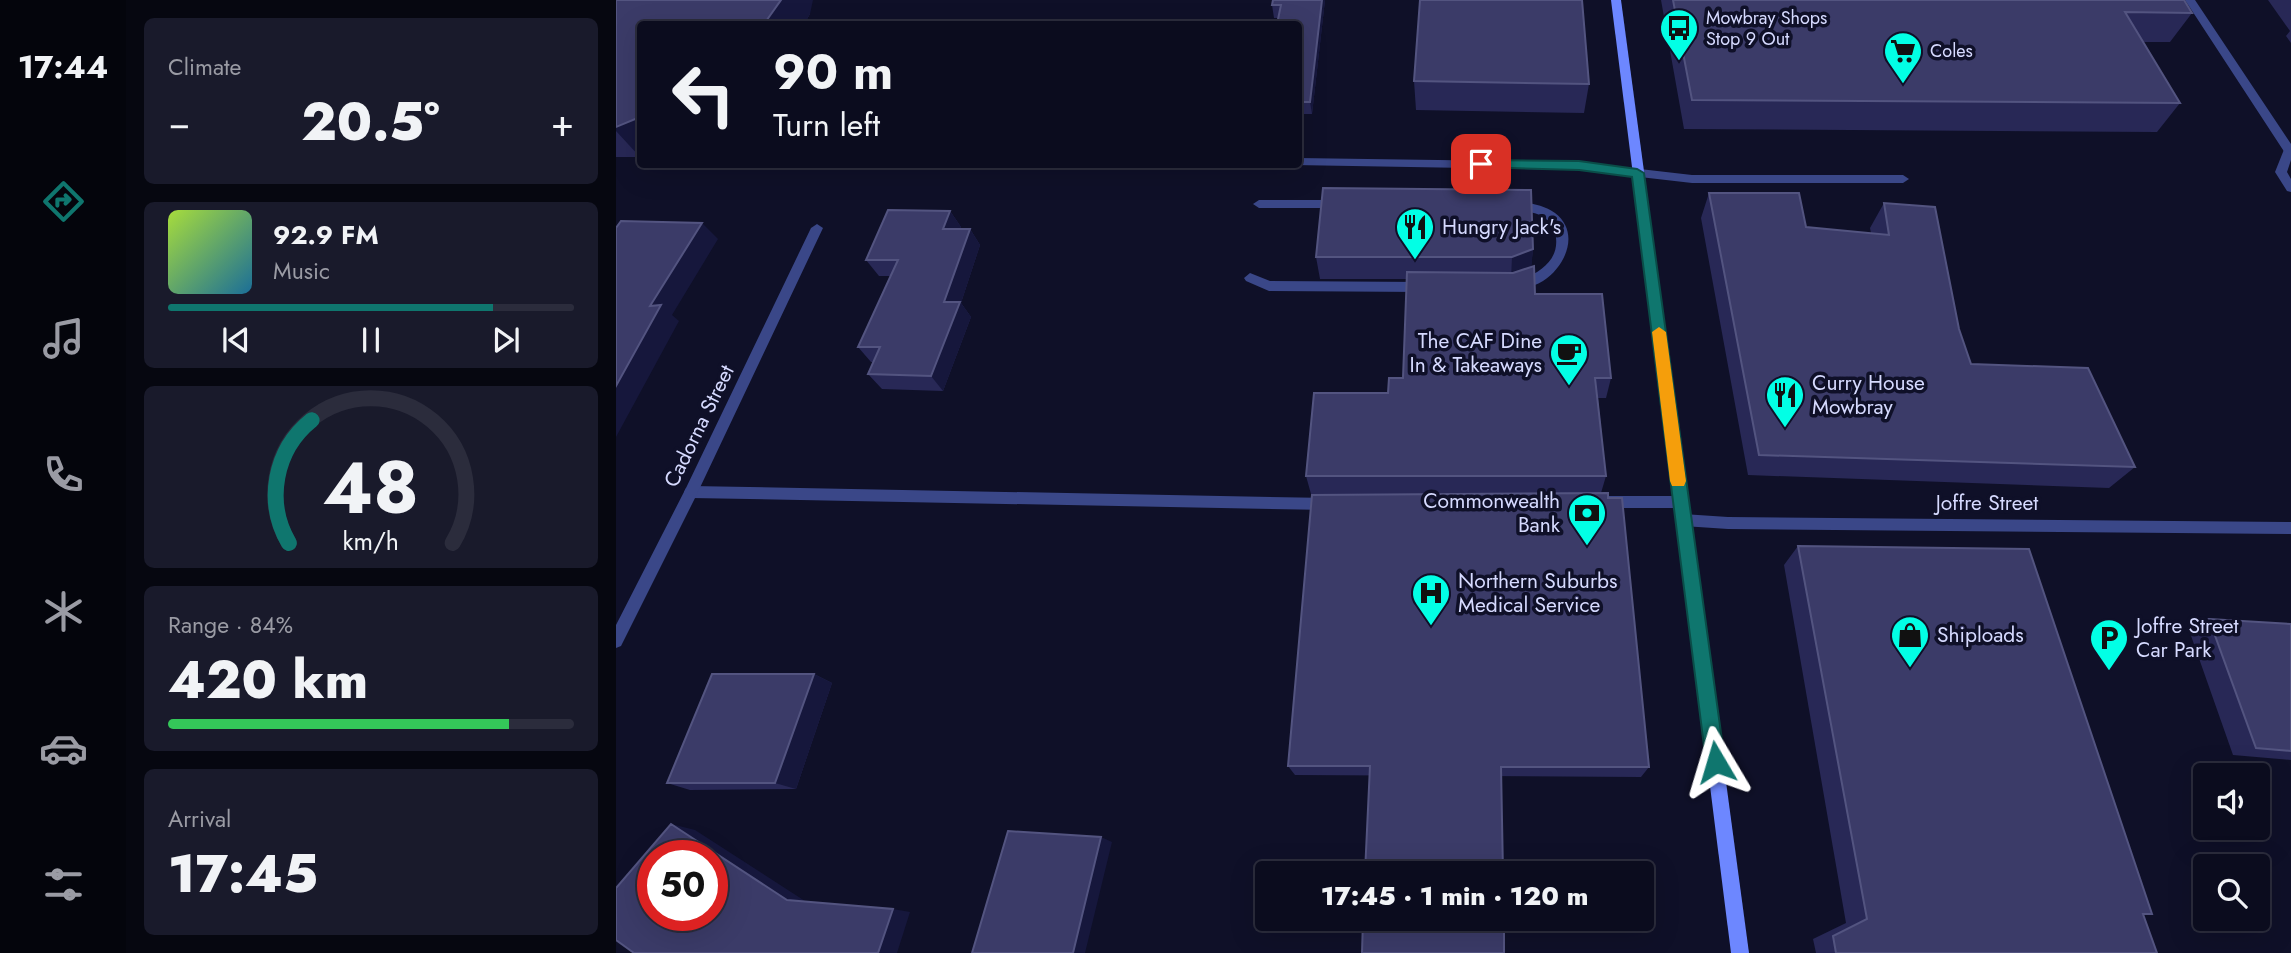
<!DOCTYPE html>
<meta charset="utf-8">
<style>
body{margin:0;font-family:Jost,sans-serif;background:#191a2b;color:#f1f3f6;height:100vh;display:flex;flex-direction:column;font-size:26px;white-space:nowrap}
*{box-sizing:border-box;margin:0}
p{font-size:23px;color:#9a9ba4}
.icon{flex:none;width:38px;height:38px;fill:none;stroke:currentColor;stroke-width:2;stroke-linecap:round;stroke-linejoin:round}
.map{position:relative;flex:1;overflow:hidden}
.drawer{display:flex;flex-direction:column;gap:18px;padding:18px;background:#060710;width:490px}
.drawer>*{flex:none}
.top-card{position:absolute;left:21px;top:21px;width:665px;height:147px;border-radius:7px;box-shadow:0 7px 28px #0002,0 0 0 2px #2b2c3c;background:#0b0c1e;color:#f1f3f6;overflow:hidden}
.controls{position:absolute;left:1577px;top:763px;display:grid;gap:14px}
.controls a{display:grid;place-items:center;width:77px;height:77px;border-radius:7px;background:#0b0c1e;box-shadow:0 7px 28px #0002,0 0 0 2px #2b2c3c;font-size:35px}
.speed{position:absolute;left:21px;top:840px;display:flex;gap:14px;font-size:35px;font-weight:700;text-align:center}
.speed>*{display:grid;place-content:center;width:91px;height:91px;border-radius:50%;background:#0b0c1e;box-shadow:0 7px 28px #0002,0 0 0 2px #2b2c3c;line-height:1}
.speed .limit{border:10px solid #d22;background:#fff;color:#111}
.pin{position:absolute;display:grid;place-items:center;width:60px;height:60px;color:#fff;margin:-30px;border-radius:14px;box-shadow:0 4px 10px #0006}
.me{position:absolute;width:77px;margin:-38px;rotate:353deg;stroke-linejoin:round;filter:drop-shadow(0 0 5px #0008)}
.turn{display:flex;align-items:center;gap:24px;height:147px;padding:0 21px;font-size:32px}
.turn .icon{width:91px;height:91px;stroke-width:2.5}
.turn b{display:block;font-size:49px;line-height:60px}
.big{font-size:52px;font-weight:800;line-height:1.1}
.drawer .card{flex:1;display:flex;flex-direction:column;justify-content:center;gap:10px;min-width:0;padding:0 24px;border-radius:10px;background:#191a2b}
.drawer .dial{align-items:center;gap:0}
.dial svg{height:182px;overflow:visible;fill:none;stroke:#2b2c3c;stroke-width:7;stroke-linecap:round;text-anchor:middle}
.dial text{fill:#f1f3f6;stroke:none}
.song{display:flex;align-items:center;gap:21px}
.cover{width:84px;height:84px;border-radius:10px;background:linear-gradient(135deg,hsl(80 70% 55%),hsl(200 70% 35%))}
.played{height:7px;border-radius:4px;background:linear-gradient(90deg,#0f766e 80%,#2b2c3c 80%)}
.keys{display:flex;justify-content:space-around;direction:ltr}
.heat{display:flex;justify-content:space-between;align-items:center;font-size:38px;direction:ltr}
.charge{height:10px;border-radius:5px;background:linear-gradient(90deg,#34c759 84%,#2b2c3c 0)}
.trip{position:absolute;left:639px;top:861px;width:399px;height:70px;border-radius:7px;background:#0b0c1e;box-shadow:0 7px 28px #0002,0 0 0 2px #2b2c3c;font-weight:800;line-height:70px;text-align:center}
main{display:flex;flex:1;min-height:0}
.tabs{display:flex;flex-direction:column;width:126px;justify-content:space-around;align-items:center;background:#04050c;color:#9a9ba4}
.tabs .icon{width:49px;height:49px}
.tabs .active{color:#0f766e}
.tabs b{font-size:32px;color:#f1f3f6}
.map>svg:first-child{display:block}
</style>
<main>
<nav class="tabs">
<b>17:44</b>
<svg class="icon active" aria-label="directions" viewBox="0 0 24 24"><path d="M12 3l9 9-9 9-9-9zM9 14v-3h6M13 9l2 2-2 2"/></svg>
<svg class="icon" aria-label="music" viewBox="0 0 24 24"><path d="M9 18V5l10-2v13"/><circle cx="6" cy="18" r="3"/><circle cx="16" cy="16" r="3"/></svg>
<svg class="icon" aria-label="phone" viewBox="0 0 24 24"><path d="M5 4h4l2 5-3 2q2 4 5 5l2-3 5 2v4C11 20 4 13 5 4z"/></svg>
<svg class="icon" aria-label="climate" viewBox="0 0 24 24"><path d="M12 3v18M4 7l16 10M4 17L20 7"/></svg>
<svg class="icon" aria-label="car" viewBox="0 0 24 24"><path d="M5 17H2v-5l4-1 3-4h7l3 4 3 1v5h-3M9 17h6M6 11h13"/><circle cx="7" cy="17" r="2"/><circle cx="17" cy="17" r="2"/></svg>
<svg class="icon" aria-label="filters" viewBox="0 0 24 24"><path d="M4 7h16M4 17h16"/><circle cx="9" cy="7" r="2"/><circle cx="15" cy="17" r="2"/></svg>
</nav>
<section class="drawer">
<div class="card"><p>Climate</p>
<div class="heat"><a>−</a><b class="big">20.5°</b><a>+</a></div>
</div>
<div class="card">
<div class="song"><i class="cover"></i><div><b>92.9 FM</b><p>Music</p></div></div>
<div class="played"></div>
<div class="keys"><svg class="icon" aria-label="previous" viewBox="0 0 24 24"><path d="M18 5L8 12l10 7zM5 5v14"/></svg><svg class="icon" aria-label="pause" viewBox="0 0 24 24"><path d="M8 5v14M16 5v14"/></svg><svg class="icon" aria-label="next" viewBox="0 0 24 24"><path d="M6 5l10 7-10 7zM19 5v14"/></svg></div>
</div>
<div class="card dial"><svg viewBox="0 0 100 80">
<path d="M14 69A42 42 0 1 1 86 69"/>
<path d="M14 69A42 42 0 0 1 24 15" stroke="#0f766e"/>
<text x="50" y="56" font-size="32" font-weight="700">48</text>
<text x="50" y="72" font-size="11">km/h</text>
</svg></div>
<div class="card"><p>Range · 84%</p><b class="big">420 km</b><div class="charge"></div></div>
<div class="card"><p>Arrival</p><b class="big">17:45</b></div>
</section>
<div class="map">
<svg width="1675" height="953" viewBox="0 0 1675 953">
<rect width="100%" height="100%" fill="#0f1028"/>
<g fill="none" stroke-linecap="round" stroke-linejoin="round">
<!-- service -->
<path fill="#3a4788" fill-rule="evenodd" d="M1669,147H1675V160L1671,172L1675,179V192L1671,191L1659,172Z
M682,158L963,162L1076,175H1287L1293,179L1287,183H1076L963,170L678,165L682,164Z
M643,200H722L728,204L722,208H643L637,204Z
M897,201C911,203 927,204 939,213C965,233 949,267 927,281C919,286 909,288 901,291L895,286L897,283C917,276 943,264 940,238C940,231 937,224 930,219C920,211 906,211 893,208L891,205Z
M634,273L654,281L807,282L813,287L807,292L653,291L630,281L628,278Z
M75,486L713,498L718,500L720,504L718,508L713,510L75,498L70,496L68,492L70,488Z
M989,496H1065L1070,498L1072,502L1070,506L1065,508H989L984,506L982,502L984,498Z"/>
<!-- minor -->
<path fill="#3a4788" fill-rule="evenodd" d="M1569,0H1579L1675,144V153H1669Z
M201,224L207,228L80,496L5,646L0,648V625L70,488L195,228Z
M1067,514L1112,517L1675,522V534L1112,529L1067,526L1062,525L1060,520L1062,515Z"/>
<!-- secondary -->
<path fill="#6d87ff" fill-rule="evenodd" d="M995,0H1005L1133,953H1115Z"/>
</g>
<!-- wall -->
<path fill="#282856" d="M0,0L194,14L188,24H24V157H0Z
M657,0H709L696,114H682V24L663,18H658L656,5Z
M1045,0H1568L1576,13L1554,42H1527L1564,103L1541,132L1068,129Z
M1652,0H1675V43L1670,36L1674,31Z
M798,81L973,84L968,113L800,110Z
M1093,193L1190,227L1255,233L1254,228L1268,203L1343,329L1355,364L1519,467L1493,488L1132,475L1085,218Z
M334,211L345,227L344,229H354L364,245L345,303L355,317L327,391L266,389L252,374L258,362H255L242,347L274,276H263L250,260Z
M917,249L915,267L919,294L995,378L990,398H982L990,476L985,493L1033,767L1025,777L679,775L672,766L890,494H695L690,476L787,378L791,279H704L700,257Z
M1182,546L1536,914L1527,915L1541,953H1200L1197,939L1230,923L1168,565Z
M1593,619L1675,624V760L1617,755L1573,630Z
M198,674L216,683L180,789L74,790L51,783Z"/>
<!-- shaded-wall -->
<path fill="#16173c" d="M165,0H197L194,14L188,24H148Z
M706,0H709L696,114L694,102Z
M24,117V157L0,131V127Z
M334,211L345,227L337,245L327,229Z
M86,223L102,239L56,315L63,321L0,437V386L34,306Z
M354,229L364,245L345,303L355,317L327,391L315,376L328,302Z
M917,249L915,271L895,279L896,257Z
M198,674L216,683L180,789L159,783Z
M55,824L79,830L192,903L171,900Z
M485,837L496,842L469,953H457Z
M277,909L294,912L281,953H262Z"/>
<!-- building -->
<path fill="#3b3b68" stroke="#535480" stroke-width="2" fill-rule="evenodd" d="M0,0H165L148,24H24V117L0,127Z
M657,0H706L694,102H682V24H661L665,5H656Z
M804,0H966L973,84L798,81Z
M1057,0H1568L1576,13L1509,12L1564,103L1076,100Z
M707,188L915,190L917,249L896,257H700Z
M1093,193H1183L1190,227L1273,235L1268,203L1319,207L1343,329L1355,364L1472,368L1519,467L1143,455Z
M272,210L334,211L327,229H354L328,302H344L315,376L252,374L264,347H242L282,260H250Z
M5,221L86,223L34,306L45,305L0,386V228Z
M918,266L919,294H986L995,378H979L990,476H690L698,393H772L773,378H787L791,272L897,273Z
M992,493V498H1006L1033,767H885L887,873H749L754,766H672L696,495Z
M1182,546L1413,549L1536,914H1527L1541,953H1220L1217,936L1251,919Z
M1593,619L1675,624V751L1640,748Z
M96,674H198L159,783H51Z
M55,824L171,900L277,909L262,953H18L0,940V888ZM37,856H96V915H37Z
M392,831L485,837L457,953H356Z
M747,919H888V953H746Z"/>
<!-- route -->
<path fill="#0f766e" stroke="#0a4d48" stroke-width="2" d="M865,160L963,161L1021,169L1028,173L1109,762L1106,768L1100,771L1093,768L1090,762L1016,177L963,170L861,167V161Z"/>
<!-- slow -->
<path fill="#f59e0b" d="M1043,327L1050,332L1070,481L1068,486H1056L1054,481L1036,332Z"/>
<!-- icons -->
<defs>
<symbol id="bus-pin" viewBox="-11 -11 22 30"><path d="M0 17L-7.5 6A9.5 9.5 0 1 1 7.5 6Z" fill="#02ffe5" stroke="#0f1028"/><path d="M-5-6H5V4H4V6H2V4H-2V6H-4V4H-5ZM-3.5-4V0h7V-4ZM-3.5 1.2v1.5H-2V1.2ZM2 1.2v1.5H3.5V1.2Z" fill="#111"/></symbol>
<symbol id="supermarket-pin" viewBox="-11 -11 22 30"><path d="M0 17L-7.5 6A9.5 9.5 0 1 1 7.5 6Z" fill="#02ffe5" stroke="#0f1028"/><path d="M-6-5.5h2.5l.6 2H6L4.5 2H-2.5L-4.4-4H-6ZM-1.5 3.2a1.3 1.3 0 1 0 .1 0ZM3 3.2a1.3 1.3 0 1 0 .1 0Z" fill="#111"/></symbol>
<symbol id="restaurant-pin" viewBox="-11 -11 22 30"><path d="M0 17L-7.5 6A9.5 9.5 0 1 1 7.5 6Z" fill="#02ffe5" stroke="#0f1028"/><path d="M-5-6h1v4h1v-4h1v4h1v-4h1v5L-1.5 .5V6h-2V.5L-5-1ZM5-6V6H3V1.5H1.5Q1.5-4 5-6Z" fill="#111"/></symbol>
<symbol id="cafe-pin" viewBox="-11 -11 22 30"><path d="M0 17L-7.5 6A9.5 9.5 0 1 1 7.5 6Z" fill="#02ffe5" stroke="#0f1028"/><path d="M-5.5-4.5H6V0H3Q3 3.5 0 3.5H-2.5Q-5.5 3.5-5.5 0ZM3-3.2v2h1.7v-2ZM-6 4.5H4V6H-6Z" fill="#111"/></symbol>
<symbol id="bank-pin" viewBox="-11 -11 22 30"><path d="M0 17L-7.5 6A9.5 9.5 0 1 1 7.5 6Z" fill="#02ffe5" stroke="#0f1028"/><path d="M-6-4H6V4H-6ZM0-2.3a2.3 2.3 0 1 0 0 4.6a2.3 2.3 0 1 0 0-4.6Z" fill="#111"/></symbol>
<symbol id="hospital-pin" viewBox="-11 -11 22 30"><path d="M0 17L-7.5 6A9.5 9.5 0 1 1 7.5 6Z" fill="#02ffe5" stroke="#0f1028"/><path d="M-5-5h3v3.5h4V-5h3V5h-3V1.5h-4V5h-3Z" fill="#111"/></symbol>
<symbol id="shop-pin" viewBox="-11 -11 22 30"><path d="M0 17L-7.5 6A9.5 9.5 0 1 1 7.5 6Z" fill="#02ffe5" stroke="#0f1028"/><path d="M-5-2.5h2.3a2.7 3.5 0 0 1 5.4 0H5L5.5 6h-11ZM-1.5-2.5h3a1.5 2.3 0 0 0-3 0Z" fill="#111"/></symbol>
<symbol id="parking-pin" viewBox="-11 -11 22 30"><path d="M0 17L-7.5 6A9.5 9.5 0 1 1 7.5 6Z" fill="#02ffe5" stroke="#0f1028"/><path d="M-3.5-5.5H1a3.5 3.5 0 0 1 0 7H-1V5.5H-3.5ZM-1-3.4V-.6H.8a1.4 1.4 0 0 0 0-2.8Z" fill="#111"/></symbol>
</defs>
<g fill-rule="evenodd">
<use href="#bus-pin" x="1041" y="6" width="44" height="60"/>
<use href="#supermarket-pin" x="1265" y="29" width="44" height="60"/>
<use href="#restaurant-pin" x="777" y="205" width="44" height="60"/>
<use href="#cafe-pin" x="931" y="331" width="44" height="60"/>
<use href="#restaurant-pin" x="1147" y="373" width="44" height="60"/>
<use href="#bank-pin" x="949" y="491" width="44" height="60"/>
<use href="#hospital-pin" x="793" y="571" width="44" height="60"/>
<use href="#shop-pin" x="1272" y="613" width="44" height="60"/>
<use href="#parking-pin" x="1471" y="616" width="44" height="60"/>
</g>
<g text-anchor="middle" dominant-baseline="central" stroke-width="7" stroke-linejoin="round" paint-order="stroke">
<!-- far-poi labels -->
<g font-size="18" fill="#d6daff" stroke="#0f1028" text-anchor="start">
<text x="1090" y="18">Mowbray Shops<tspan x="1090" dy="21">Stop 9 Out</tspan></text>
<text x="1314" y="51">Coles</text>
</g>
<!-- poi labels -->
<g font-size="21" fill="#d6daff" stroke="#0f1028" text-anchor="start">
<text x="826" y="227">Hungry Jack's</text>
<text x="926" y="341" text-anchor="end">The CAF Dine<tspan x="926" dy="24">In &amp; Takeaways</tspan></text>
<text x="1196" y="383">Curry House<tspan x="1196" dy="24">Mowbray</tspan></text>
<text x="944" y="501" text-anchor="end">Commonwealth<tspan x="944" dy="24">Bank</tspan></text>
<text x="842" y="581">Northern Suburbs<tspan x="842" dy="24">Medical Service</tspan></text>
<text x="1520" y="626">Joffre Street<tspan x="1520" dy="24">Car Park</tspan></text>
<text x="1321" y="635">Shiploads</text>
</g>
<!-- street labels -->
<g font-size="21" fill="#d6daff" stroke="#0f1028">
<text transform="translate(83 426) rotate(-64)">Cadorna Street</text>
<text x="1371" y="503">Joffre Street</text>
</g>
</g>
</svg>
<div class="controls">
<a><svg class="icon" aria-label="sound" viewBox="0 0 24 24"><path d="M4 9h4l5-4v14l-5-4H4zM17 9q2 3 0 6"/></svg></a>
<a><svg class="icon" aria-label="search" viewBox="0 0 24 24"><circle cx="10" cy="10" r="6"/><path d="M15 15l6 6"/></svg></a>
</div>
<div class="speed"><div class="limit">50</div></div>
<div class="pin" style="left:865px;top:164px;background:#d93025"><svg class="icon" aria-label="arrive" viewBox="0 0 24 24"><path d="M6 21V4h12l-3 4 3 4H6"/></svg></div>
<svg class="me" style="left:1100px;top:762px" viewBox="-20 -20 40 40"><path d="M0-17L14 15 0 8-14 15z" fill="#0f766e" stroke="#fff" stroke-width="4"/></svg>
<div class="trip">17:45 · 1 min · 120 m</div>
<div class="top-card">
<div class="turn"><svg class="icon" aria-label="left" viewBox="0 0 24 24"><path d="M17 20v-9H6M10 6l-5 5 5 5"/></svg><div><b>90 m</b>Turn left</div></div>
</div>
</div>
</main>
